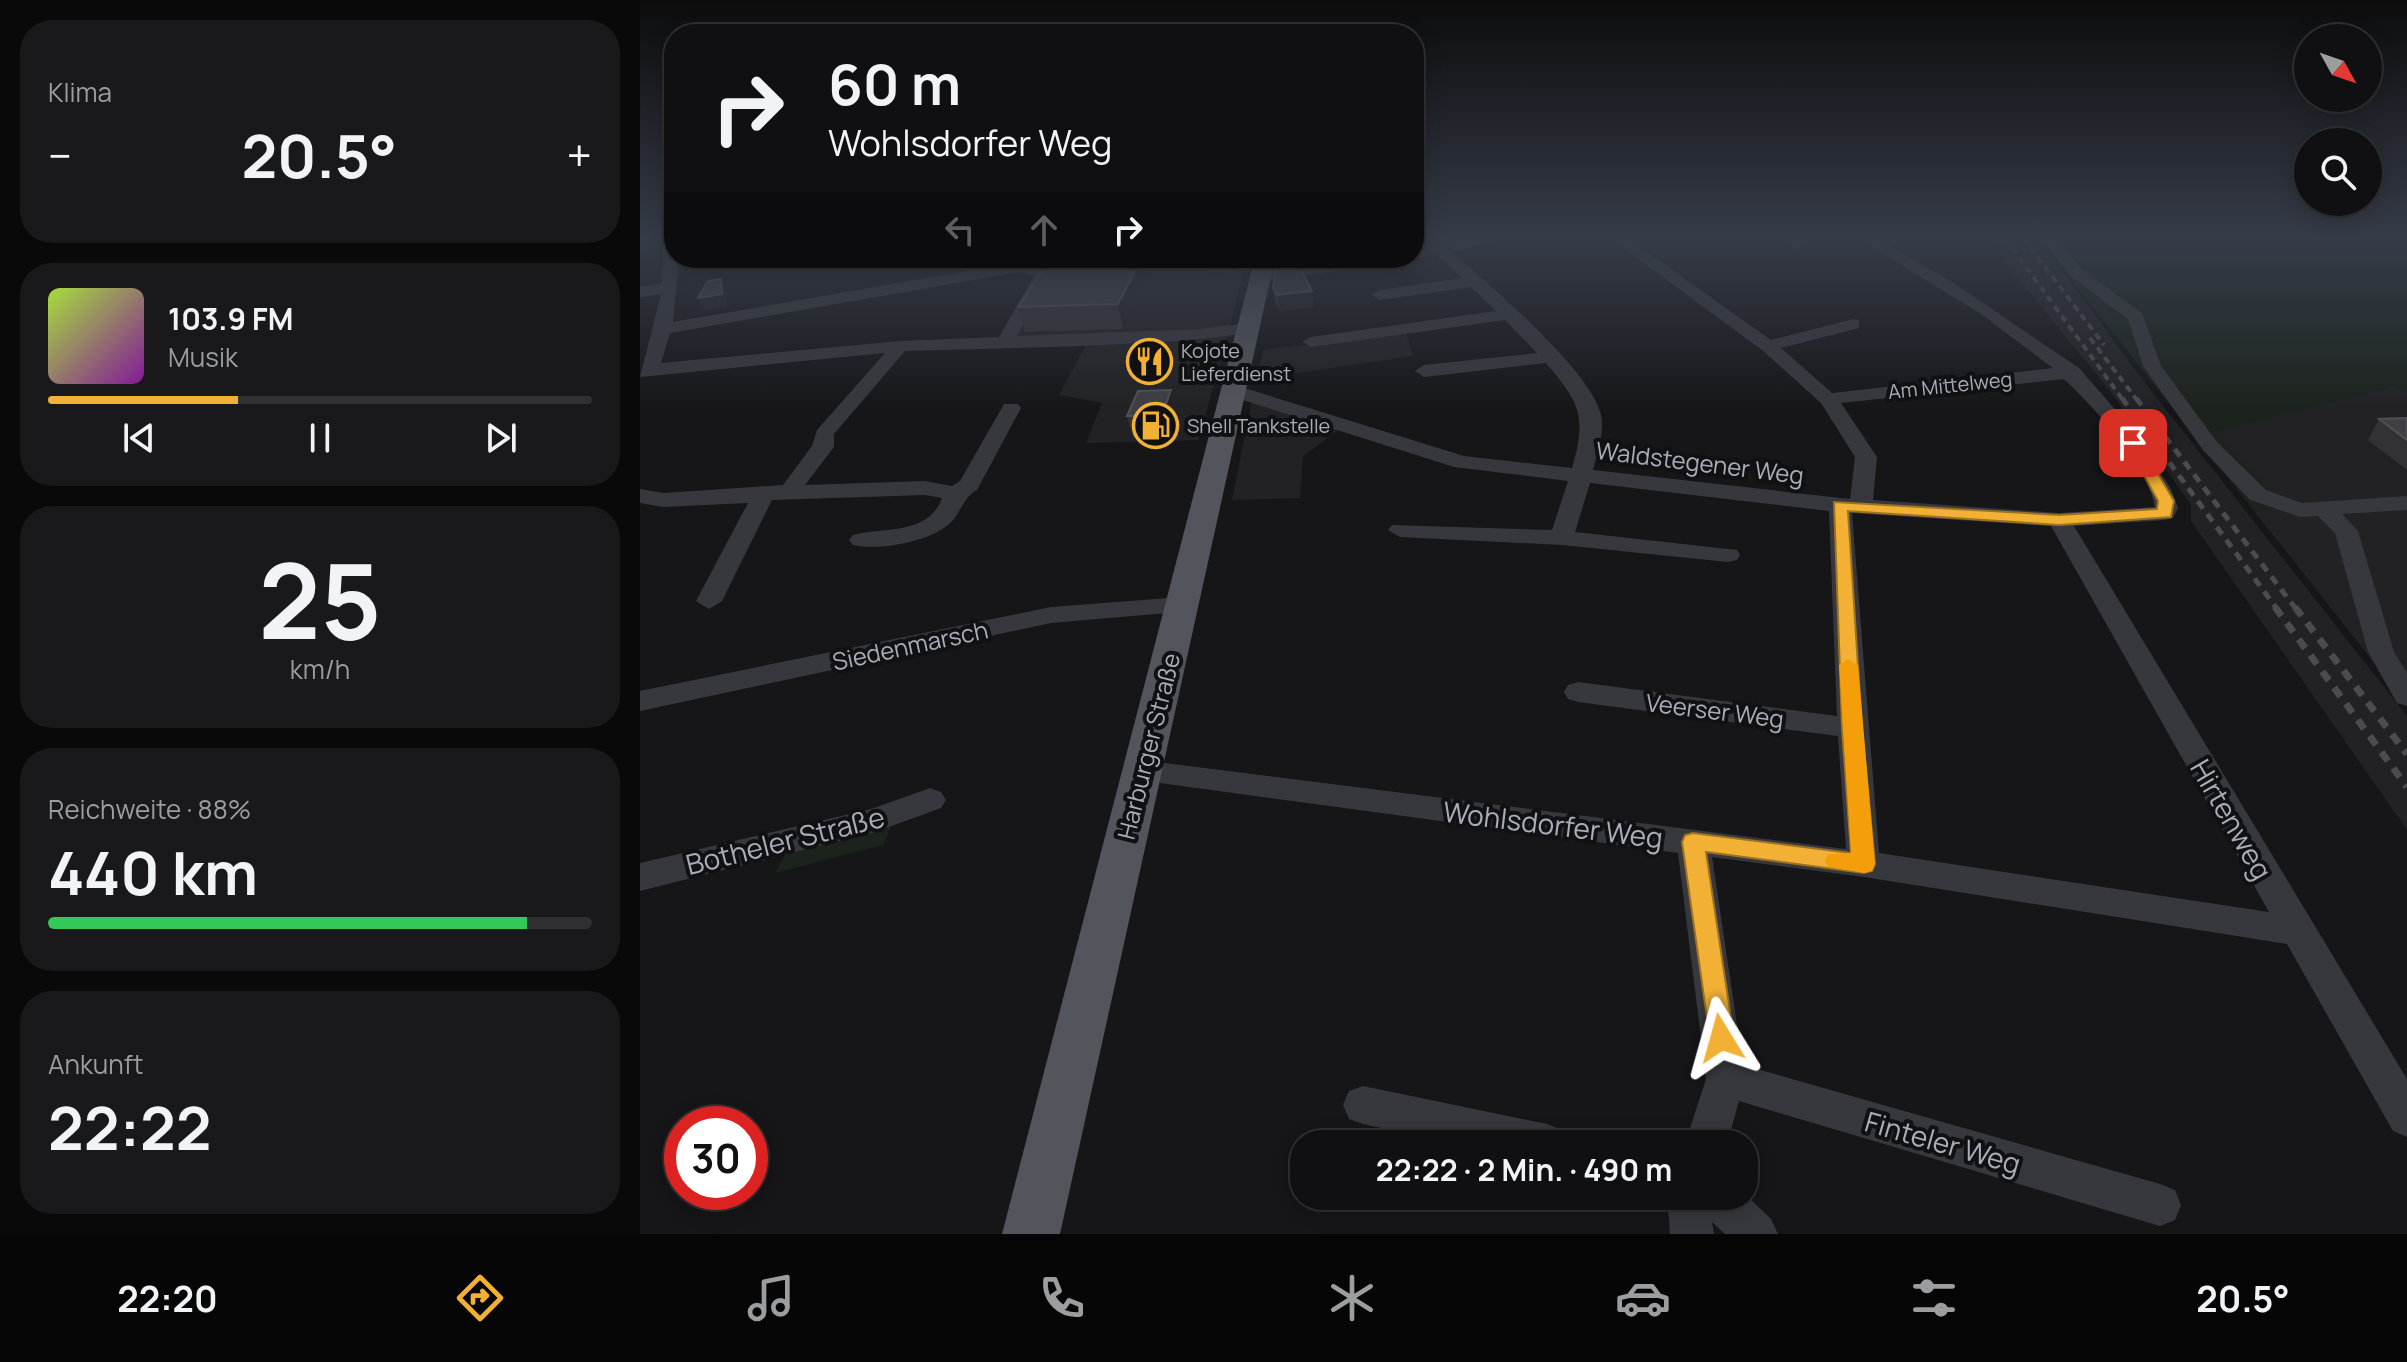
<!DOCTYPE html>
<html lang="de">
<meta charset="utf-8">
<style>
body{margin:0;font-family:Manrope,sans-serif;background:#19191b;color:#f1f3f6;height:100vh;display:flex;flex-direction:column;font-size:30px;white-space:nowrap}
*{box-sizing:border-box;margin:0}
p{font-size:26px;color:#9c9d9f}
.icon{flex:none;width:44px;height:44px;fill:none;stroke:currentColor;stroke-width:2;stroke-linecap:round;stroke-linejoin:round}
.map{position:relative;flex:1;overflow:hidden}
.sheet{display:flex;flex-direction:column;gap:20px;padding:20px;background:#09090a;width:640px}
.sheet>*{flex:none}
.hud{position:absolute;left:24px;top:24px;width:760px;height:244px;border-radius:32px;box-shadow:0 4px 20px #0003,0 0 0 2px #303032;background:#101012;color:#f1f3f6;overflow:hidden}
.needle{width:52px;rotate:130deg}
.fabs{position:absolute;left:1654px;top:24px;display:grid;gap:16px}
.fabs a{display:grid;place-items:center;width:88px;height:88px;border-radius:50%;background:#101012;box-shadow:0 4px 20px #0003,0 0 0 2px #303032;font-size:40px}
.speed{position:absolute;left:24px;top:1106px;display:flex;gap:16px;font-size:40px;font-weight:700;text-align:center}
.speed>*{display:grid;place-content:center;width:104px;height:104px;border-radius:50%;background:#101012;box-shadow:0 4px 20px #0003,0 0 0 2px #303032;line-height:1}
.speed .limit{border:12px solid #d22;background:#fff;color:#111}
.pin{position:absolute;display:grid;place-items:center;width:68px;height:68px;color:#fff;margin:-34px;border-radius:16px;box-shadow:0 4px 12px #0006}
.me{position:absolute;width:88px;margin:-44px;rotate:352deg;stroke-linejoin:round;filter:drop-shadow(0 0 6px #0008)}
.turn{display:flex;align-items:center;gap:28px;height:168px;padding:0 32px;font-size:36px}
.turn .icon{width:104px;height:104px;stroke-width:2.5}
.turn b{display:block;font-size:56px;line-height:68px}
.lanes{display:flex;align-items:center;height:76px;padding:0 32px;background:#0003;justify-content:center;gap:40px;direction:ltr}
.lanes .off{opacity:.35}
.big{font-size:60px;font-weight:700;line-height:1.1}
.sheet .tile{flex:1;display:flex;flex-direction:column;justify-content:center;gap:12px;min-width:0;padding:0 28px;border-radius:32px;background:#19191b}
.sheet .dial{align-items:center;gap:0}
.dial b{font-size:104px;line-height:1}
.song{display:flex;align-items:center;gap:24px}
.cover{width:96px;height:96px;border-radius:12px;background:linear-gradient(135deg,hsl(80 70% 55%),hsl(290 70% 35%))}
.played{height:8px;border-radius:4px;background:linear-gradient(90deg,#f2b134 35%,#303032 35%)}
.keys{display:flex;justify-content:space-around;direction:ltr}
.heat{display:flex;justify-content:space-between;align-items:center;font-size:44px;direction:ltr}
.charge{height:12px;border-radius:6px;background:linear-gradient(90deg,#34c759 88%,#303032 0)}
.trip{position:absolute;left:650px;top:1130px;width:468px;height:80px;border-radius:32px;background:#101012;box-shadow:0 4px 20px #0003,0 0 0 2px #303032;font-weight:700;line-height:80px;text-align:center}
.tabs{display:flex;height:128px;justify-content:space-around;align-items:center;background:#060607;color:#9c9d9f}
.tabs .icon{width:56px;height:56px}
.tabs .on{color:#f2b134}
.tabs b{font-size:36px;color:#f1f3f6}
main{display:flex;flex:1;min-height:0}
.map>svg:first-child{display:block}
</style>
<main>
<section class="sheet">
<div class="tile"><p>Klima</p>
<div class="heat"><a>−</a><b class="big">20.5°</b><a>+</a></div>
</div>
<div class="tile">
<div class="song"><i class="cover"></i><div><b>103.9 FM</b><p>Musik</p></div></div>
<div class="played"></div>
<div class="keys"><svg class="icon" aria-label="previous" viewBox="0 0 24 24"><path d="M18 5L8 12l10 7zM5 5v14"/></svg><svg class="icon" aria-label="pause" viewBox="0 0 24 24"><path d="M8 5v14M16 5v14"/></svg><svg class="icon" aria-label="next" viewBox="0 0 24 24"><path d="M6 5l10 7-10 7zM19 5v14"/></svg></div>
</div>
<div class="tile dial"><b>25</b><p>km/h</p></div>
<div class="tile"><p>Reichweite · 88%</p><b class="big">440 km</b><div class="charge"></div></div>
<div class="tile"><p>Ankunft</p><b class="big">22:22</b></div>
</section>
<div class="map">
<svg width="1767" height="1234" viewBox="0 0 1767 1234">
<rect width="100%" height="100%" fill="#161618"/>
<!-- built -->
<path fill="#222225" d="M1352,238H1398L1505,383L1767,716V830L1551,521V505L1470,391L1366,263Z
M421,258H608L559,440L446,443L462,403L419,395L448,341L365,342Z
M766,332L773,356L617,379L623,350Z
M1753,386L1767,392V704L1614,511L1644,508L1573,431Z
M612,399L700,429L663,456L660,498L592,500Z"/>
<!-- green -->
<path fill="#1c231d" d="M1398,238H1767V392L1753,386L1574,431L1645,509L1614,511Z
M252,825L243,845L135,873L147,851Z"/>
<g fill="none" stroke-linecap="round" stroke-linejoin="round">
<!-- minor -->
<path fill="#37383d" fill-rule="evenodd" d="M18,238H34V258H39L33,322L380,262L403,266L410,276L377,336L559,329L608,323L617,328C599,346 312,349 265,351L194,434V447L165,485L285,481L312,486L320,481L364,404H378L381,408L337,490C322,498 322,512 310,523C291,542 238,551 213,545L209,540L213,535C244,527 289,535 302,498L285,495L132,500L82,601L69,609L56,601L108,503L23,507L0,503V489L23,493L143,485L172,446L177,430L245,353L0,377L21,294L0,297V287L22,283L23,249ZM380,272L394,276L359,337L260,341L21,363L30,333Z
M834,238H866L812,252C848,284 951,370 961,415C965,432 957,454 953,470L1210,499L1215,457L1181,403L1122,350L970,238H987L1131,340L1213,319L1219,320V328L1141,348L1192,393L1413,368L1341,314L1218,238H1236L1312,282L1439,368L1494,431L1531,489L1538,508L1533,518L1525,520L1434,526L1767,1079V1137L1753,1131L1647,944L1224,877L1072,857L1103,1065L1520,1184L1535,1190L1541,1205L1535,1220L1520,1226L1099,1101L1087,1144H1045L1066,1079L1038,853L490,779L486,771L490,763L501,760L1206,849L1198,736L938,702L928,699L924,692L928,685L938,682L1197,716L1189,511L950,483L935,532L1097,550L1100,555L1097,560L1088,562L922,545L760,537L748,530L752,525L912,530L928,481L814,467L587,395L584,391L587,387H601L824,456L932,468C947,416 940,403 906,363L784,377L775,371L784,365L897,353L865,320L671,347L662,342L671,337L856,311L831,287L740,300L732,295L740,290L822,278L797,254L774,259L771,258L774,249ZM1424,379C1453,406 1509,467 1515,507L1419,513L1233,500L1237,457L1201,403ZM1212,513L1411,526L1629,912L1239,853Z
M1146,238H1162L1165,247L1152,250Z
M1399,238H1414L1445,272L1502,313L1521,366L1577,442L1626,490L1662,503L1767,496V510L1702,514L1718,531L1754,652L1767,673V706L1757,703L1728,652L1695,533L1678,516L1660,517L1610,500L1563,450L1503,366L1488,319L1433,278Z
M718,258H759L751,263L621,282L613,277L621,272Z
M542,597L551,599L555,605L551,611L411,623L0,711V691L411,607Z
M290,788L301,792L306,800L301,808L235,832L0,891V863L231,809Z
M723,1086L907,1124L922,1130L928,1144H814L723,1124L709,1119L703,1105L709,1091Z
M1104,1193L1131,1219L1138,1234H1085L1072,1222L1074,1234H1030L1028,1206L1031,1196H1104Z"/>
<!-- major -->
<path fill="#53555c" fill-rule="evenodd" d="M615,258H635L420,1234H362Z"/>
<!-- rail-far2 -->
<path stroke="#4a4c52" stroke-width="4" stroke-dasharray="7 5" stroke-linecap="butt" d="M1365,238L1483,400
M1383,238L1464,345
M1450,338L1497,400"/>
<!-- rail-far1 -->
<path stroke="#4a4c52" stroke-width="5" stroke-dasharray="9 7" stroke-linecap="butt" d="M1482,398L1637,609
M1496,398L1656,609"/>
<!-- rail -->
<path stroke="#4a4c52" stroke-width="7" stroke-dasharray="11 9" stroke-linecap="butt" d="M1635,607L1767,787
M1655,607L1767,754"/>
</g>
<!-- wall -->
<path fill="#323236" d="M570,258H600L595,272L571,273L569,261Z
M511,273L483,329L385,332L378,307Z
M633,288L674,307L639,311L636,303Z
M531,390L536,410L527,436L493,437L487,416Z
M1767,418V470L1728,440L1739,419Z"/>
<!-- shaded-wall -->
<path fill="#212124" d="M502,258H508L511,273L483,329L478,304Z
M594,258H600L595,272L593,260Z
M81,279L87,291V307L64,311L58,298Z
M672,291L674,307L639,311L637,295Z
M531,390L536,410L527,436L522,415Z"/>
<!-- building -->
<path fill="#3f3f44" stroke="#4f5156" stroke-width="2" d="M411,258H502L478,304L378,307Z
M570,258H594L593,260L569,261Z
M658,264L672,291L637,295L633,288L636,267Z
M81,279L82,294L58,298L68,281Z
M531,390L522,415L487,416L498,391Z
M1767,418V440L1739,419Z"/>
<!-- sky -->
<linearGradient id="sky" x2="0" y2="1"><stop stop-color="#0c0c0d"/><stop offset="0.58" stop-color="#363c48"/><stop offset="1" stop-color="#363c48" stop-opacity="0"/></linearGradient>
<rect width="1767" height="411" fill="url(#sky)"/>
<!-- route -->
<path fill="#f2b134" stroke="#9d7322" stroke-width="2" d="M1493,439L1500,443L1534,501L1531,517L1419,525L1208,511L1222,728L1235,864L1232,871L1224,873L1066,852L1094,1038L1090,1046L1081,1050L1071,1046L1042,842L1045,835L1053,833L1211,853L1202,728L1194,502L1419,515L1517,509L1518,501L1486,443Z"/>
<!-- slow -->
<path fill="#f59e0b" d="M1208,659L1218,665L1235,864L1232,871L1224,873L1188,867L1185,861L1188,854L1211,853L1199,665Z"/>
<!-- icons -->
<defs>
<symbol id="restaurant-ring" viewBox="-11 -11 22 22"><circle r="9.5" fill="#111113" stroke="#f2b134" stroke-width="1.5"/><path d="M-5-6h1v4h1v-4h1v4h1v-4h1v5L-1.5 .5V6h-2V.5L-5-1ZM5-6V6H3V1.5H1.5Q1.5-4 5-6Z" fill="#f2b134"/></symbol>
<symbol id="fuel-ring" viewBox="-11 -11 22 22"><circle r="9.5" fill="#111113" stroke="#f2b134" stroke-width="1.5"/><path d="M-5.5-6h7V0h2V4h1.3V-2.5L3-4.5l.8-.8L6-3V5H2.5V1h-1V6h-7ZM-4.2-4.7v3.2H.2V-4.7Z" fill="#f2b134"/></symbol>
</defs>
<g fill-rule="evenodd">
<use href="#restaurant-ring" x="484" y="336" width="51" height="51"/>
<use href="#fuel-ring" x="490" y="400" width="51" height="51"/>
</g>
<g text-anchor="middle" dominant-baseline="central" stroke-width="8" stroke-linejoin="round" paint-order="stroke">
<!-- far-poi labels -->
<g font-size="20" fill="#a8adb8" stroke="#111113" text-anchor="start">
<text x="541" y="350">Kojote<tspan x="541" dy="23">Lieferdienst</tspan></text>
<text x="547" y="425">Shell Tankstelle</text>
</g>
<!-- far-street labels -->
<g font-size="20" fill="#a8adb8" stroke="#111113">
<text transform="translate(1310 385) rotate(-6)">Am Mittelweg</text>
</g>
<!-- street labels -->
<g font-size="24" fill="#a8adb8" stroke="#111113">
<text transform="translate(1060 462) rotate(7)">Waldstegener Weg</text>
<text transform="translate(270 645) rotate(-12)">Siedenmarsch</text>
<text transform="translate(1075 710) rotate(7)">Veerser Weg</text>
<text transform="translate(508 746) rotate(-76)">Harburger Straße</text>
</g>
<!-- near-street labels -->
<g font-size="28" fill="#a8adb8" stroke="#111113">
<text transform="translate(1592 819) rotate(60)">Hirtenweg</text>
<text transform="translate(913 824) rotate(7)">Wohlsdorfer Weg</text>
<text transform="translate(145 840) rotate(-14)">Botheler Straße</text>
<text transform="translate(1303 1142) rotate(16)">Finteler Weg</text>
</g>
</g>
</svg>
<div class="fabs">
<a><svg class="needle" viewBox="-14 -14 28 28"><path d="M0-13l5 13h-10z" fill="#e53935"/><path d="M0 13l5-13h-10z" fill="#9c9d9f"/></svg></a>
<a><svg class="icon" aria-label="search" viewBox="0 0 24 24"><circle cx="10" cy="10" r="6"/><path d="M15 15l6 6"/></svg></a>
</div>
<div class="speed"><div class="limit">30</div></div>
<div class="pin" style="left:1493px;top:443px;background:#d93025"><svg class="icon" aria-label="arrive" viewBox="0 0 24 24"><path d="M6 21V4h12l-3 4 3 4H6"/></svg></div>
<svg class="me" style="left:1081px;top:1038px" viewBox="-20 -20 40 40"><path d="M0-17L14 15 0 8-14 15z" fill="#f2b134" stroke="#fff" stroke-width="4"/></svg>
<div class="trip">22:22 · 2 Min. · 490 m</div>
<div class="hud">
<div class="turn"><svg class="icon" aria-label="right" viewBox="0 0 24 24"><path d="M7 20v-9h11M14 6l5 5-5 5"/></svg><div><b>60 m</b>Wohlsdorfer Weg</div></div>
<div class="lanes"><svg class="icon off" aria-label="left" viewBox="0 0 24 24"><path d="M17 20v-9H6M10 6l-5 5 5 5"/></svg><svg class="icon off" aria-label="ahead" viewBox="0 0 24 24"><path d="M12 20V5M6 11l6-6 6 6"/></svg><svg class="icon" aria-label="right" viewBox="0 0 24 24"><path d="M7 20v-9h11M14 6l5 5-5 5"/></svg></div>
</div>
</div>
</main>
<nav class="tabs">
<b>22:20</b>
<svg class="icon on" aria-label="directions" viewBox="0 0 24 24"><path d="M12 3l9 9-9 9-9-9zM9 14v-3h6M13 9l2 2-2 2"/></svg>
<svg class="icon" aria-label="music" viewBox="0 0 24 24"><path d="M9 18V5l10-2v13"/><circle cx="6" cy="18" r="3"/><circle cx="16" cy="16" r="3"/></svg>
<svg class="icon" aria-label="phone" viewBox="0 0 24 24"><path d="M5 4h4l2 5-3 2q2 4 5 5l2-3 5 2v4C11 20 4 13 5 4z"/></svg>
<svg class="icon" aria-label="climate" viewBox="0 0 24 24"><path d="M12 3v18M4 7l16 10M4 17L20 7"/></svg>
<svg class="icon" aria-label="car" viewBox="0 0 24 24"><path d="M5 17H2v-5l4-1 3-4h7l3 4 3 1v5h-3M9 17h6M6 11h13"/><circle cx="7" cy="17" r="2"/><circle cx="17" cy="17" r="2"/></svg>
<svg class="icon" aria-label="filters" viewBox="0 0 24 24"><path d="M4 7h16M4 17h16"/><circle cx="9" cy="7" r="2"/><circle cx="15" cy="17" r="2"/></svg>
<b>20.5°</b>
</nav>
